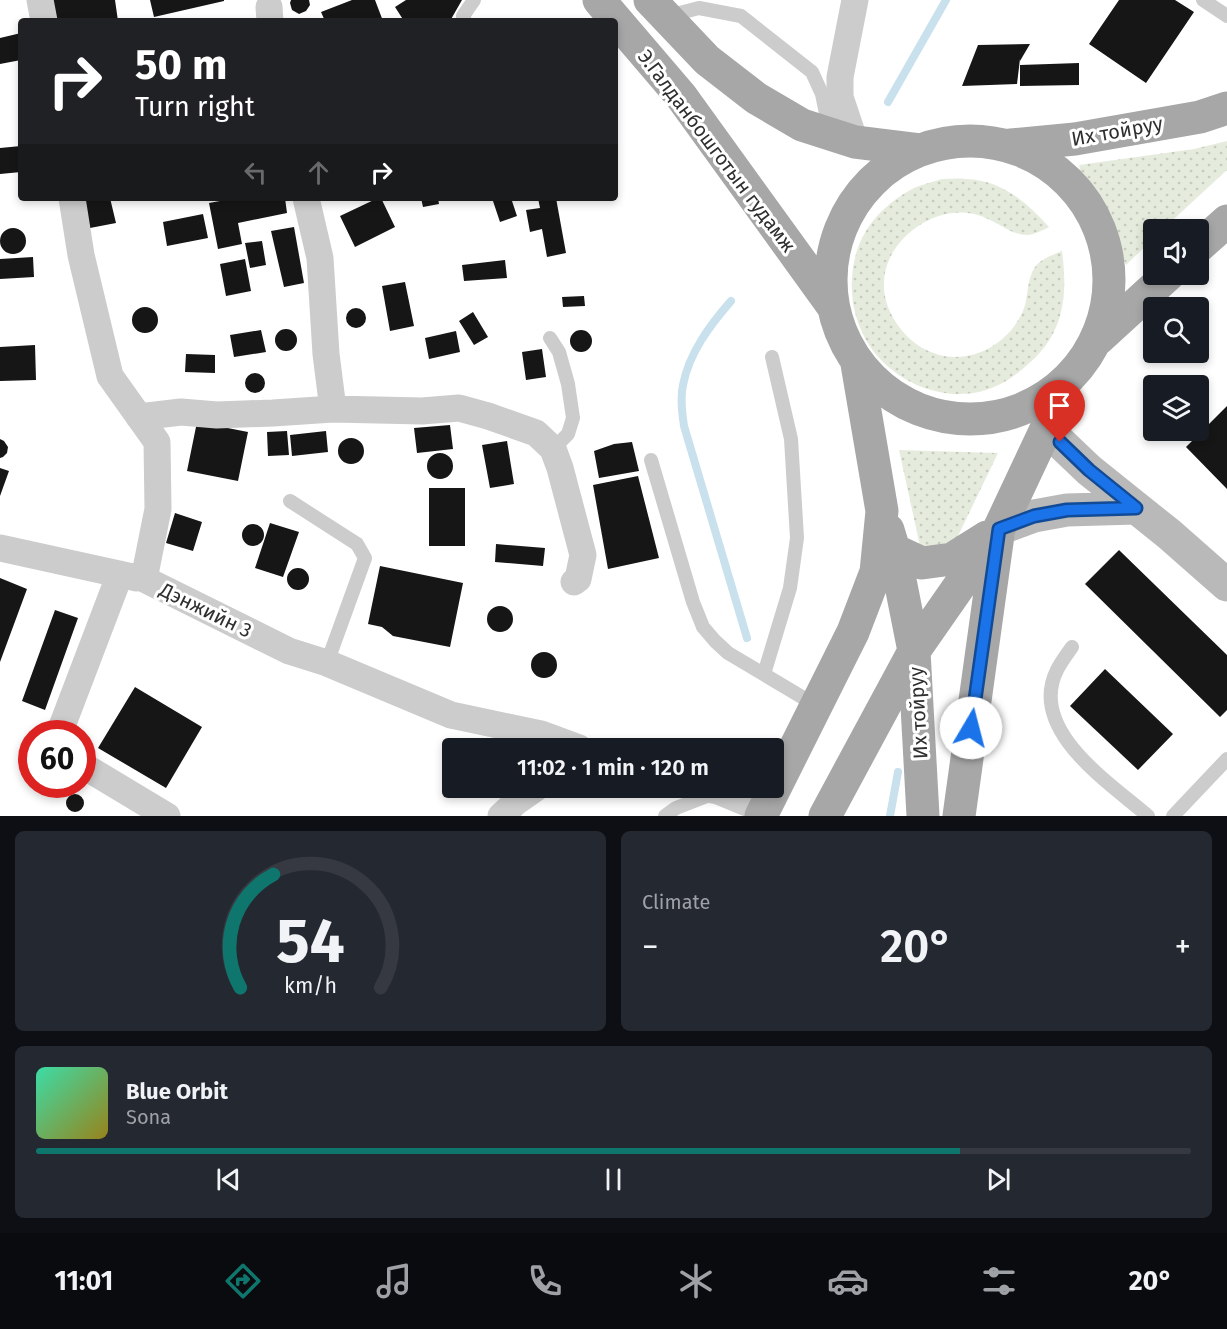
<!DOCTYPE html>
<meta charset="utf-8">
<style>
body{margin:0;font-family:"Fira Sans",sans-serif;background:#242831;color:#f1f3f6;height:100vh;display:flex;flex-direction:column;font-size:22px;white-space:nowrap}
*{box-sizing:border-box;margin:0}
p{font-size:20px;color:#9ea1a6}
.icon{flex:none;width:33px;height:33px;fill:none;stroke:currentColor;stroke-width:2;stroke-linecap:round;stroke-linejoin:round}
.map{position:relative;height:816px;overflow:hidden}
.drawer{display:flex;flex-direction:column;gap:15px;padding:15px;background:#0d0f14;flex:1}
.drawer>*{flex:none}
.guide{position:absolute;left:18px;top:18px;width:600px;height:183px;border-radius:6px;box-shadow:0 3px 9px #0003;background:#202124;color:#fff;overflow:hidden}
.fabs{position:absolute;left:1143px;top:219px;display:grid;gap:12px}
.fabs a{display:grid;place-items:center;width:66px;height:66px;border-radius:6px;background:#171b24;box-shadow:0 3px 9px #0003;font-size:30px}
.speed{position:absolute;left:18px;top:720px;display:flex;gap:12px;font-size:30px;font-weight:700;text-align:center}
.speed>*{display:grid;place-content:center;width:78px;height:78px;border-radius:50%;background:#171b24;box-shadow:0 3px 9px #0003;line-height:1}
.speed .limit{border:9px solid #d22;background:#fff;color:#111}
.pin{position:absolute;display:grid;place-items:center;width:51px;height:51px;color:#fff;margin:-62px -26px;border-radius:50% 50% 50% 0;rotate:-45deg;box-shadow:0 0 6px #0007}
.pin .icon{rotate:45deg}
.me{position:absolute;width:66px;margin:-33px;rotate:8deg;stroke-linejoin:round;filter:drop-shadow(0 0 4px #0008)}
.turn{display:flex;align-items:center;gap:21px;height:126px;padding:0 18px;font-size:27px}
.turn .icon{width:78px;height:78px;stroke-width:2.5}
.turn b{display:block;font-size:42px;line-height:51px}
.lanes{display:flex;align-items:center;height:57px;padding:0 18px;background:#0003;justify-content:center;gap:30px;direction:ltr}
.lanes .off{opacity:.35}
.big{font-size:45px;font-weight:600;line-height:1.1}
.drawer .tile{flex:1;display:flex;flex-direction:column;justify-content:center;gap:9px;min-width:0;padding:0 21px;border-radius:9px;background:#242831}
.drawer .dial{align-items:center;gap:0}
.dial svg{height:156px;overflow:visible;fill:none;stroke:#363941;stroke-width:7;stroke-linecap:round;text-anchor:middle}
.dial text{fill:#f1f3f6;stroke:none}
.song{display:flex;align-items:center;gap:18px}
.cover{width:72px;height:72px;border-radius:9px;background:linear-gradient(135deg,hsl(160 70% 55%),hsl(50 70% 35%))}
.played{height:6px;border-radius:3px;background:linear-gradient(90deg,#0f766e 80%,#363941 80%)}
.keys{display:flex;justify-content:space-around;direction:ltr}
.heat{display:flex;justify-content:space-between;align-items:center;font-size:33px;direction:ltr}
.drawer .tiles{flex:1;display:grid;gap:15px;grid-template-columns:1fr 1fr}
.tile:last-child{grid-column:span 2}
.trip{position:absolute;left:442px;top:738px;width:342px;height:60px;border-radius:6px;background:#171b24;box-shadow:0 3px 9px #0003;font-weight:600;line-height:60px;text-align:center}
.tab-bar{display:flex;height:96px;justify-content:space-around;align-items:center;background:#090b0e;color:#9ea1a6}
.tab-bar .icon{width:42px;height:42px}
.tab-bar .on{color:#0f766e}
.tab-bar b{font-size:27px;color:#f1f3f6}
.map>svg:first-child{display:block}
</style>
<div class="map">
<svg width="1227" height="816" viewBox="0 0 1227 816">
<defs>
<pattern id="grass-dots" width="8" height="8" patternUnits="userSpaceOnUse" patternTransform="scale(1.5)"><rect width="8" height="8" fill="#e6ecdd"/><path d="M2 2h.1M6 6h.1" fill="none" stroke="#c6cbbe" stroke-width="1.8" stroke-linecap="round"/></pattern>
</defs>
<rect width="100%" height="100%" fill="#fff"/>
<!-- grass -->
<path fill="url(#grass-dots)" d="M1227,141V170L1163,229L1154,230L1153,239L1126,265L1102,214L1082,178L1079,165L1194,149Z
M942,179C950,179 958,178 966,179C1001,180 1027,202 1049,227C1043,230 1036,234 1028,235C1013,235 1003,226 990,220C961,205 930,214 907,235C892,249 883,267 884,288C885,307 896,326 910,339C948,373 1003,356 1023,311C1029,297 1026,280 1035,267C1041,259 1052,255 1062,251C1068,297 1064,335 1026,366C1012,379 994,390 974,393C935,399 894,380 871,348C860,332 853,312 852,293C849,244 873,209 916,187C924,184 933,182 942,179Z
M899,450L998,453L958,536L941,556L920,546Z"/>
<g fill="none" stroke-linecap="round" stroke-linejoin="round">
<!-- stream -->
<path stroke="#c9e0ed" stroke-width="8" d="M888,102L946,0
M731,301C710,325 689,353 683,385C680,398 682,413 684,426L747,638
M890,816L898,772"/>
</g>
<!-- building -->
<path fill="#161616" d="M52,0H115L118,21H55Z
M150,0H224V1L154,17Z
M291,0H309L310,5L306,11L299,14L292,10L290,3Z
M352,0H375L383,21H325L321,12Z
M406,0H462L450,21H404L395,7Z
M1119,0H1175L1194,12L1146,83L1089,44Z
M21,33V60L0,64V38Z
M1030,44L1020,61V59L1017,84L962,86L978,45Z
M1079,63V85L1020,86V65Z
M21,146V172L0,174V148Z
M83,198H110L116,223L90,228Z
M236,198H285L287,213L238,223L242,244L218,249L209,203Z
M378,198H381L395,227L355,247L340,216Z
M421,198H438L439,204L423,207Z
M492,198H511L517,216L500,222Z
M538,198H556L566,253L547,257L542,229L530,232L526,210L540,208Z
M203,214L208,238L167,246L163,222Z
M294,227L304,283L284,287L271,231Z
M0 241a13 13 0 1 1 26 0a13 13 0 1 1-26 0Z
M262,241L266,265L250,268L245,243Z
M33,257L34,277L0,279V259Z
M245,259L251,291L226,296L220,264Z
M505,260L507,278L464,281L462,265Z
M405,282L414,326L390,331L382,286Z
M584,296L585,306L563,307L562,297Z
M132 320a13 13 0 1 1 26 0a13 13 0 1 1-26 0Z
M346 318a10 10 0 1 1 20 0a10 10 0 1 1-20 0Z
M473,312L488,337L474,345L459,321Z
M275 340a11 11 0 1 1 22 0a11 11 0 1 1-22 0Z
M261,330L266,352L234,357L230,335Z
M570 341a11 11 0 1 1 22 0a11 11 0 1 1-22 0Z
M456,331L460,352L429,359L425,338Z
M35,345L36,380L0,381V347Z
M542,349L546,377L526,380L522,352Z
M186,354L215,355V373L185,372Z
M245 383a10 10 0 1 1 20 0a10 10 0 1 1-20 0Z
M1227,406V489L1186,447Z
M197,422L248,432L238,481L187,471Z
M450,425L453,449L417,453L414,428Z
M287,431L289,455L268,456L267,432Z
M326,431L328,452L292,456L290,435Z
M338 451a13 13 0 1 1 26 0a13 13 0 1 1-26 0Z
M0,439L4,441L8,447L7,453L3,457L0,458Z
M507,441L514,484L490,488L482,445Z
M632,442L639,471L599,478L594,451L614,444Z
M427 466a13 13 0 1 1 26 0a13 13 0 1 1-26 0Z
M0,468L9,471L0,496Z
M638,476L659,558L608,569L593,485Z
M429,488H465V546H429Z
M175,513L202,522L193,551L166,543Z
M270,523L299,532L283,577L255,568Z
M242 535a11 11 0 1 1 22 0a11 11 0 1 1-22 0Z
M496,544L545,548L543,566L495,562Z
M1119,550L1227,655V710L1220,717L1085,584Z
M380,566L463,583L450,647L393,636L382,627L368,624Z
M287 579a11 11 0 1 1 22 0a11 11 0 1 1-22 0Z
M0,578L27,589L0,662Z
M487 619a13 13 0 1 1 26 0a13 13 0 1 1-26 0Z
M55,610L78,618L45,710L22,701Z
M531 665a13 13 0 1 1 26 0a13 13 0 1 1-26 0Z
M1105,669L1173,734L1138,770L1070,706Z
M135,687L202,727L166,788L98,748Z
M66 803a9 9 0 1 1 18 0a9 9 0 1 1-18 0Z"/>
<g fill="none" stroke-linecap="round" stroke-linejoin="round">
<!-- lane -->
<path stroke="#ccc" stroke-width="14" d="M1203,0L1227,16
M668,16L699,8L741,16L812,72L822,94L830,133
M465,21L463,16L474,0
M550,338L559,352L568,384L573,418L568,434L553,449
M651,460L693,602L703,627L715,641L728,653L817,706
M290,501L357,544L365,558L327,663
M1072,647C1067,654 1061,662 1057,670C1027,730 1110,783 1148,816
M764,674L790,588L797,538L791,439L772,357
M665,816L676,808L712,794
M1173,816L1227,759"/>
<!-- street -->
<path stroke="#ccc" stroke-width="27" d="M40,0L44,21
M269,7L270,21
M855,142L840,97V77L855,0
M72,198L81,255L110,376L157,442L158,509L144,579L289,651L327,663L451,715L541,734L579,748
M333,409L422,411L459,408L488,416L536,433L553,449L560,468L583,555L578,579L574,582
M139,417L181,412L217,415L273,413L333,409L326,354L320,258L306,198
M0,548L137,578
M59,734L120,574
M82,765L167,816
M702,788L718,791L764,810
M501,816L516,802L536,788"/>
<!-- secondary -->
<path stroke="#b9b9b9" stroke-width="33" d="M1046,429L1089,470L1169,534L1227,585
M999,529L1034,516L1067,510L1136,508"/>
<!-- primary -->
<path stroke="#a7a7a7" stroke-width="33" d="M599,0L681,96L832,305
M650,0L707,60L756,98L802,125L855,142L920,150
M831 280a139 139 0 1 1 278 0a139 139 0 1 1-278 0Z
M1011,145L1075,139L1200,117L1227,108
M1198,247L1227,221
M1098,339L1169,274
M888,530L894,550L914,651L923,816
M894,550L922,563L952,559L987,537
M761,816L853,632L876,572L882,511L857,364
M825,816L914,651L999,529L1046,429L1061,387
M959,816L998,535"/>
</g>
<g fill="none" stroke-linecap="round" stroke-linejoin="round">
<defs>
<path id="route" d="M971,728L999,529L1034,516L1067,510L1136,508L1089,470L1060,442"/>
</defs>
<!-- route casing -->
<use href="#route" stroke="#114b97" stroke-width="15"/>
<!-- route -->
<use href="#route" stroke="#1a73e8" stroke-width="10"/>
</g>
<g text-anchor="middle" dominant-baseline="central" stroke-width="6" stroke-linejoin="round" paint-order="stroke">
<!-- street labels -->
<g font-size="20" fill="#2f2f2f" stroke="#fff">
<text transform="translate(1117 131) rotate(-10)">Их тойруу</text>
<text transform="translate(717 151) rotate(53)">Э.Галданбошготын гудамж</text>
<text transform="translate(206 610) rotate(26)">Дэнжийн 3</text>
<text transform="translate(918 713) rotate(-93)">Их тойруу</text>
</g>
</g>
</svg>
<div class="fabs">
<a><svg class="icon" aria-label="sound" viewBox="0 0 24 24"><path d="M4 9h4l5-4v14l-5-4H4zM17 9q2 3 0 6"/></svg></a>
<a><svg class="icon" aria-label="search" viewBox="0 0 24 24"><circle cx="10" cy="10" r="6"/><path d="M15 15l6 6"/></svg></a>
<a><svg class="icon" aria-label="layers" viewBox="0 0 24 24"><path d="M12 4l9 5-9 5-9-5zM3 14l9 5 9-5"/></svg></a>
</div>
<div class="speed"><div class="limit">60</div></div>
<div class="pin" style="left:1060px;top:442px;background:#d93025"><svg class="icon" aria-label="arrive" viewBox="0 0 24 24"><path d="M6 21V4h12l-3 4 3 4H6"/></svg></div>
<svg class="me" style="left:971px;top:728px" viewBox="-20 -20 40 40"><circle r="19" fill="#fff"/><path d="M0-13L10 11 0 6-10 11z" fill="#1a73e8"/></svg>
<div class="trip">11:02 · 1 min · 120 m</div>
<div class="guide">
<div class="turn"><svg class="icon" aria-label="right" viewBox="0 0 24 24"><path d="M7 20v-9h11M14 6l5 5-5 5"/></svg><div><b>50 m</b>Turn right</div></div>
<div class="lanes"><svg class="icon off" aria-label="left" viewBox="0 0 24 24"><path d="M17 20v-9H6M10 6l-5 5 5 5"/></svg><svg class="icon off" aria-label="ahead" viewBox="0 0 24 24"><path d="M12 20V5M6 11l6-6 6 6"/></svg><svg class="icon" aria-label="right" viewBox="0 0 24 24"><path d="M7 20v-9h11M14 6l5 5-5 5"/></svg></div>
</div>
</div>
<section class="drawer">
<div class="tiles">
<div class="tile dial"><svg viewBox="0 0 100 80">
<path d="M14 69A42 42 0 1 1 86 69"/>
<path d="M14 69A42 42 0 0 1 31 11" stroke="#0f766e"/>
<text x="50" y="56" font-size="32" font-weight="700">54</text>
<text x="50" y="72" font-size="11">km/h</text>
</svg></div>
<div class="tile"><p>Climate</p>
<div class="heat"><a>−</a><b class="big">20°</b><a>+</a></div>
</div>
<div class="tile">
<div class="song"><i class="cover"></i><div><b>Blue Orbit</b><p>Sona</p></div></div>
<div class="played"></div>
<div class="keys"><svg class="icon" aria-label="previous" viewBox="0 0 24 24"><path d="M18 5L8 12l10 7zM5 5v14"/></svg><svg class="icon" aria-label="pause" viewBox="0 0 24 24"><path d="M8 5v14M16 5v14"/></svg><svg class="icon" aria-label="next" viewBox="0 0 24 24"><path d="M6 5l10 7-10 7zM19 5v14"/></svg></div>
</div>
</div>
</section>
<nav class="tab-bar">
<b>11:01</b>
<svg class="icon on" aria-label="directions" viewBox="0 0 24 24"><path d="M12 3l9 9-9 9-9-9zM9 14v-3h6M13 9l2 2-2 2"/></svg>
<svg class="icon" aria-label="music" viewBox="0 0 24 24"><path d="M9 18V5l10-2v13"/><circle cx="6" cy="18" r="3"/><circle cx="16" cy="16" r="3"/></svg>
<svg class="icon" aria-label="phone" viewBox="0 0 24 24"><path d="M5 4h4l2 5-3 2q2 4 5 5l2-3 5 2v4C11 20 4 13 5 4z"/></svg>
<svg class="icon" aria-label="climate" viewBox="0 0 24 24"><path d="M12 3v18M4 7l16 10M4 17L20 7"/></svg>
<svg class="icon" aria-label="car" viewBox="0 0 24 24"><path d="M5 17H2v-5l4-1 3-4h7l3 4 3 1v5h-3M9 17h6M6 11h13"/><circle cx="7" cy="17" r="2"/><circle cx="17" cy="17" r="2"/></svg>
<svg class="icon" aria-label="filters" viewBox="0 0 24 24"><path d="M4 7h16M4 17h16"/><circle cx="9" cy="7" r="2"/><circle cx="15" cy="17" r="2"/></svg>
<b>20°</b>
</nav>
